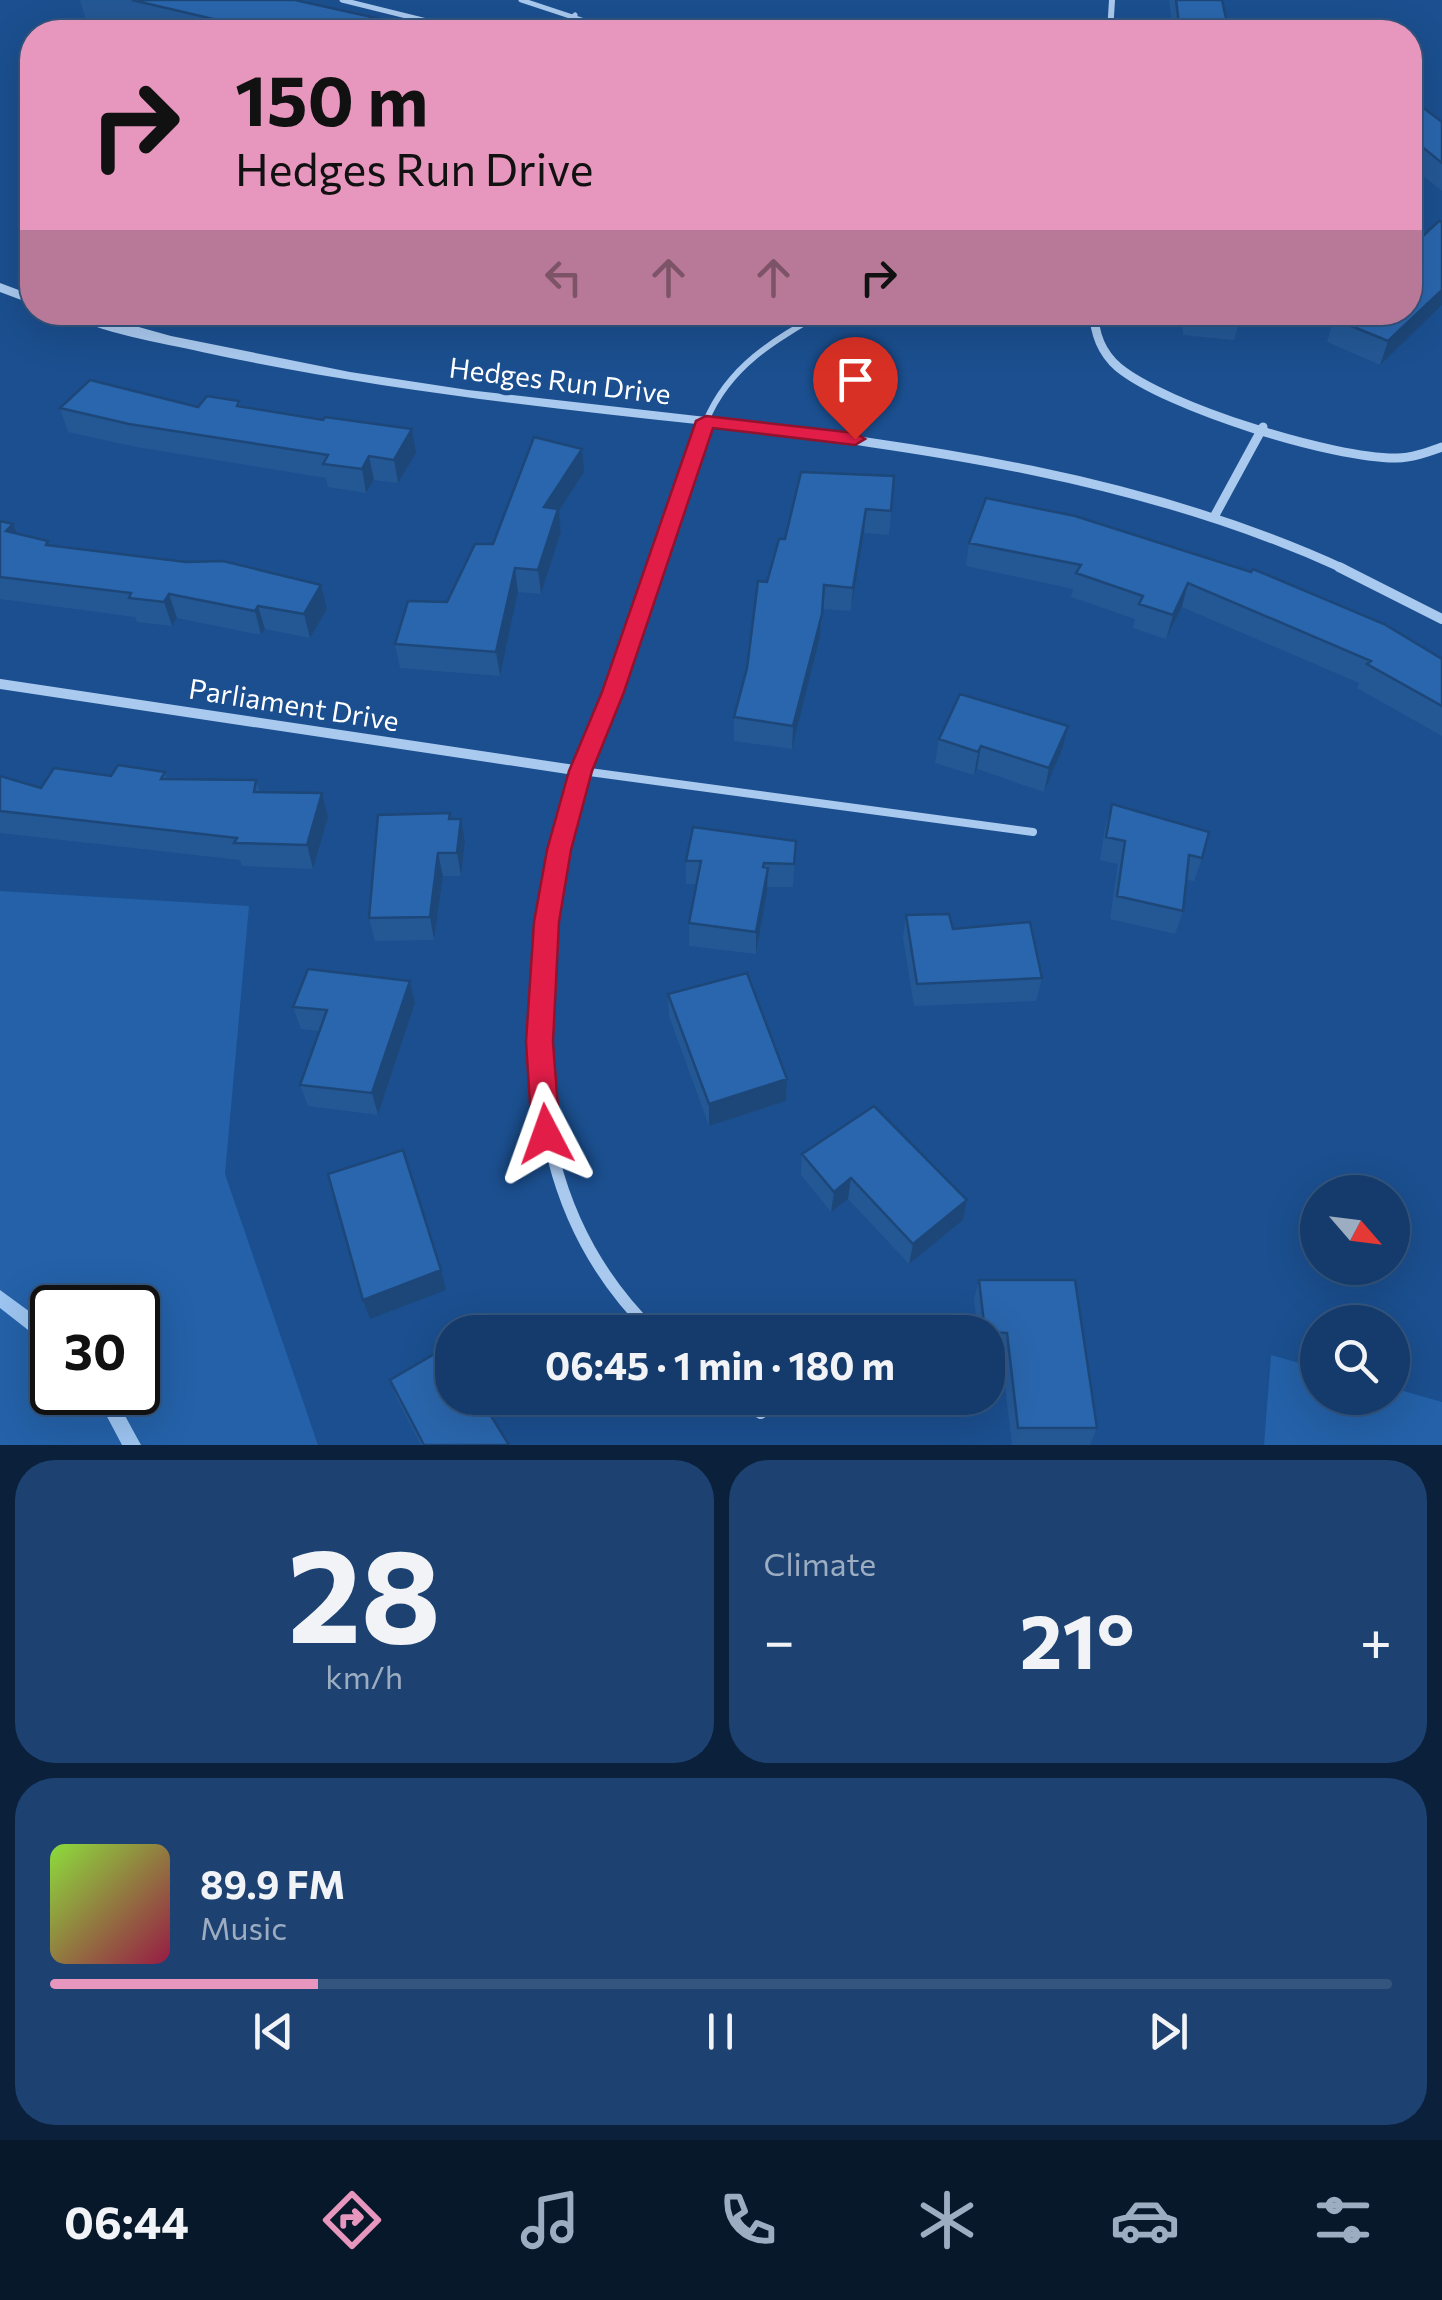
<!DOCTYPE html>
<meta charset="utf-8">
<style>
body{margin:0;font-family:Commissioner,sans-serif;background:#1d4271;color:#f1f3f6;height:100vh;display:flex;flex-direction:column;font-size:38px;white-space:nowrap}
*{box-sizing:border-box;margin:0}
p{font-size:32px;color:#9dadc1}
.icon{flex:none;width:55px;height:55px;fill:none;stroke:currentColor;stroke-width:2;stroke-linecap:round;stroke-linejoin:round}
.map{position:relative;height:1445px;overflow:hidden}
.sheet{display:flex;flex-direction:column;gap:15px;padding:15px;background:#0b203b;flex:1}
.sheet>*{flex:none}
.banner{position:absolute;left:20px;top:20px;width:1402px;height:305px;border-radius:40px;box-shadow:0 10px 40px #0002,0 0 0 2px #33557e;background:#e797bd;color:#111;overflow:hidden}
.needle{width:65px;rotate:118deg}
.buttons{position:absolute;left:1300px;top:1175px;display:grid;gap:20px}
.buttons a{display:grid;place-items:center;width:110px;height:110px;border-radius:50%;background:#143b6b;box-shadow:0 10px 40px #0002,0 0 0 2px #33557e;font-size:50px}
.speed{position:absolute;left:30px;top:1285px;display:flex;gap:20px;font-size:50px;font-weight:700;text-align:center}
.speed>*{display:grid;place-content:center;width:130px;height:130px;border-radius:50%;background:#143b6b;box-shadow:0 10px 40px #0002,0 0 0 2px #33557e;line-height:1}
.speed .limit{border:5px solid #111;border-radius:15px;background:#fff;color:#111}
.pin{position:absolute;display:grid;place-items:center;width:85px;height:85px;color:#fff;margin:-102px -42px;border-radius:50% 50% 50% 0;rotate:-45deg;box-shadow:0 0 10px #0007}
.pin .icon{rotate:45deg}
.me{position:absolute;width:110px;margin:-55px;rotate:356deg;stroke-linejoin:round;filter:drop-shadow(0 0 8px #0008)}
.turn{display:flex;align-items:center;gap:35px;height:210px;padding:0 50px;font-size:45px}
.turn .icon{width:130px;height:130px;stroke-width:2.5}
.turn b{display:block;font-size:70px;line-height:85px}
.lanes{display:flex;align-items:center;height:95px;padding:0 50px;background:#0003;justify-content:center;gap:50px;direction:ltr}
.lanes .off{opacity:.35}
.big{font-size:75px;font-weight:700;line-height:1.1}
.sheet .widget{flex:1;display:flex;flex-direction:column;justify-content:center;gap:15px;min-width:0;padding:0 35px;border-radius:40px;background:#1d4271}
.sheet .dial{align-items:center;gap:0}
.dial b{font-size:130px;line-height:1}
.song{display:flex;align-items:center;gap:30px}
.cover{width:120px;height:120px;border-radius:15px;background:linear-gradient(135deg,hsl(90 70% 55%),hsl(340 70% 35%))}
.played{height:10px;border-radius:5px;background:linear-gradient(90deg,#e797bd 20%,#33557e 20%)}
.keys{display:flex;justify-content:space-around;direction:ltr}
.heat{display:flex;justify-content:space-between;align-items:center;font-size:55px;direction:ltr}
.sheet .tiles{flex:1;display:grid;gap:15px;grid-template-columns:1fr 1fr}
.widget:last-child{grid-column:span 2}
.trip{position:absolute;left:435px;top:1315px;width:570px;height:100px;border-radius:40px;background:#143b6b;box-shadow:0 10px 40px #0002,0 0 0 2px #33557e;font-weight:700;line-height:100px;text-align:center}
.menu{display:flex;height:160px;justify-content:space-around;align-items:center;background:#08182b;color:#9dadc1}
.menu .icon{width:70px;height:70px}
.menu .on{color:#e797bd}
.menu b{font-size:45px;color:#f1f3f6}
.map>svg:first-child{display:block}
</style>
<div class="map">
<svg width="1442" height="1445" viewBox="0 0 1442 1445">
<rect width="100%" height="100%" fill="#1b4f8f"/>
<!-- green -->
<path fill="#2461a8" fill-rule="evenodd" d="M0,891L249,906L225,1174L318,1445H0ZM52,1308H138V1392H52Z
M1271,1355L1317,1368L1318,1398H1392L1393,1388L1442,1402V1445H1264Z"/>
<g fill="none" stroke-linecap="round" stroke-linejoin="round">
<!-- stream -->
<path fill="#9cc4f0" fill-rule="evenodd" d="M0,1290L52,1328V1346L46,1344L0,1308Z
M94,1392H112L141,1445H122Z"/>
<!-- service-far2 -->
<path stroke="#a9c9ee" stroke-width="5" d="M342,0L471,32
M521,0L618,32
M556,32L575,15"/>
<!-- service-far1 -->
<path stroke="#a9c9ee" stroke-width="6" d="M706,421C729,366 774,340 824,312"/>
<!-- service -->
<path stroke="#a9c9ee" stroke-width="8" d="M582,771L1033,832"/>
<!-- minor-far3 -->
<path stroke="#a9c9ee" stroke-width="6" d="M1110,32L1112,0"/>
<!-- minor-far2 -->
<path stroke="#a9c9ee" stroke-width="9" d="M1094,312C1094,333 1102,353 1118,367C1166,407 1334,459 1397,458C1412,458 1428,452 1442,447
M1214,517L1263,427
M655,569L706,421C925,448 1142,476 1344,569"/>
<!-- minor-far1 -->
<path stroke="#a9c9ee" stroke-width="10" d="M1339,567L1442,619
M0,684L581,771
M543,960C556,819 610,699 656,567"/>
<!-- minor -->
<path stroke="#a9c9ee" stroke-width="12" d="M543,958C530,1099 548,1229 653,1332
M736,1398L761,1413"/>
<!-- tertiary -->
<path fill="#a9c9ee" fill-rule="evenodd" d="M0,283L32,295V304L0,292Z
M64,312H85L171,336L350,372L468,390L706,417L713,421L706,425C537,407 368,388 202,352C164,343 95,333 64,312Z"/>
</g>
<!-- wall -->
<path fill="#245895" d="M80,0H295L439,32H120L87,24Z
M1169,0H1222L1229,32H1173Z
M1410,99L1442,122V191L1410,165Z
M1442,222L1380,365L1327,342L1334,319Z
M1177,312H1240L1241,316L1234,340L1183,335L1182,316L1177,315Z
M239,401L241,407L416,453L398,483L374,480L366,493L328,487L326,478L136,447L68,432L60,408L198,407Z
M584,472L559,511L561,532L541,594L518,592L500,676L400,668L395,644L447,602L493,544Z
M894,476L889,535L864,533L851,611L823,609L820,637L792,749L734,741V717L767,582Z
M986,498L1442,659V736L1357,688L1359,683L1182,607L1166,639L1133,628L1135,619L1071,597L1073,589L966,566L969,543Z
M0,521L17,534L50,545L327,609L310,638L265,629L261,635L177,618L172,626L137,622L135,617L0,599Z
M939,739L1062,750L1044,792L977,769L974,775L935,763Z
M165,772L167,779L256,780L260,792L328,817L313,869L242,866L240,860L0,833V776L41,788L111,776Z
M1112,804L1202,858L1194,881L1187,880L1183,911L1175,934L1110,919L1118,864L1100,860L1105,828Z
M451,819H461L465,842L461,876H443L434,940L375,941L369,918Z
M796,841L793,887H767L756,954L689,946V923L696,884H686V861Z
M906,915L953,929L1042,978L1036,1001L914,1006L903,938Z
M410,981L415,1003L378,1115L308,1106L300,1085L319,1031L301,1029L293,1007Z
M668,994L787,1079L786,1101L709,1126L669,1016Z
M802,1154L967,1200L963,1220L909,1264L848,1199L831,1212L801,1175Z
M979,1280L1097,1428L1090,1445H1012L1001,1352L988,1351V1332H978L974,1299Z
M390,1380L509,1445H421L397,1399Z"/>
<!-- shaded-wall -->
<path fill="#1d4779" d="M1442,290V305L1380,365L1388,341Z
M412,429L416,453L398,483L394,460Z
M582,449L584,472L559,511L561,532L541,594L538,570L544,507Z
M369,456L374,480L366,493L362,469Z
M866,509L864,533L851,611L853,588Z
M13,524L22,548L6,531Z
M515,568L518,592L500,676L496,652Z
M1188,583L1182,607L1166,639L1173,615Z
M321,585L327,609L310,638L304,614Z
M824,585L820,637L792,749L793,726Z
M169,594L177,618L172,626L164,602Z
M258,606L265,629L261,635L255,611Z
M1068,726L1062,750L1044,792L1049,768Z
M981,746L977,769L974,775L978,752Z
M322,793L328,817L313,869L307,845Z
M461,819L465,842L461,876L457,853Z
M438,853L443,876L434,940L430,917Z
M768,868L767,891L756,954V932Z
M410,981L415,1003L378,1115L372,1093Z
M787,1079L786,1101L709,1126V1104Z
M851,1178L848,1199L831,1212L834,1192Z
M967,1200L963,1220L909,1264L913,1244Z
M441,1270L446,1290L370,1319L363,1300Z"/>
<!-- building -->
<path fill="#2a66ad" stroke="#1d4779" stroke-width="2.5" d="M132,0H295L439,32H228L239,25Z
M1176,0H1222L1229,32H1176H1180Z
M1410,99H1412L1442,122V163L1410,137Z
M1439,221L1442,222V290L1388,341L1334,319L1341,312H1410V248Z
M1195,312H1240L1241,316Z
M90,380L198,407L207,396L239,401L237,406L323,420L325,417L412,429L394,460L369,456L362,469L323,464L328,455L129,424L60,408Z
M534,437L582,449L544,507L558,509L538,570L515,568L496,652L395,644L408,601L447,602L475,544H493Z
M801,472L894,476L891,511L866,509L853,588L824,585L822,614L793,726L734,717L747,668L758,581L767,582L779,539H785Z
M986,498L1075,516L1251,572L1253,569L1384,624L1442,659V706L1367,664L1371,661L1188,583L1173,615L1139,604L1143,596L1076,573L1081,565L969,543Z
M0,521L13,524L6,531L48,541L46,545L186,562L223,561L321,585L304,614L258,606L255,611L169,594L164,602L129,598L131,593L0,577Z
M960,694L1068,726L1049,768L981,746L978,752L939,739Z
M118,765L165,772L161,779L256,780L254,792L322,793L307,845L234,843L237,838L0,811V776L41,788L54,768L111,776Z
M1112,804L1209,832L1202,858L1189,855L1183,911L1117,896L1125,841L1106,837Z
M450,813L449,819H461L457,853H438L430,917L369,918L378,815Z
M693,827L796,841L794,864L764,863L763,867L768,868L756,932L689,923L701,861H686Z
M949,914L953,929L1030,922L1042,978L917,984L906,915Z
M308,969L410,981L372,1093L300,1085L327,1010L293,1007Z
M747,973L787,1079L709,1104L668,994Z
M874,1106L967,1200L913,1244L851,1178L834,1192L802,1154Z
M403,1150L441,1270L363,1300L328,1174Z
M979,1280H1075L1097,1428H1018L1007,1333L985,1332Z
M448,1346L452,1354V1398H480L509,1445H424L390,1380Z"/>
<!-- route -->
<path fill="#e11d48" stroke="#92132f" stroke-width="2.5" d="M706,416L855,433L865,439L855,445L713,428L624,692L592,771L571,850L559,922L553,1042L560,1134L556,1143L546,1147L536,1143L532,1134L526,1042L534,922L547,850L569,771L602,692L696,421Z"/>
<g text-anchor="middle" dominant-baseline="central" stroke-width="10" stroke-linejoin="round" paint-order="stroke">
<!-- street labels -->
<g font-size="28" fill="#fff" stroke="#1b4f8f">
<text transform="translate(560 380) rotate(7)">Hedges Run Drive</text>
<text transform="translate(294 704) rotate(9)">Parliament Drive</text>
</g>
</g>
</svg>
<div class="buttons">
<a><svg class="needle" viewBox="-14 -14 28 28"><path d="M0-13l5 13h-10z" fill="#e53935"/><path d="M0 13l5-13h-10z" fill="#9dadc1"/></svg></a>
<a><svg class="icon" aria-label="search" viewBox="0 0 24 24"><circle cx="10" cy="10" r="6"/><path d="M15 15l6 6"/></svg></a>
</div>
<div class="speed"><div class="limit">30</div></div>
<div class="pin" style="left:855px;top:439px;background:#d93025"><svg class="icon" aria-label="arrive" viewBox="0 0 24 24"><path d="M6 21V4h12l-3 4 3 4H6"/></svg></div>
<svg class="me" style="left:546px;top:1134px" viewBox="-20 -20 40 40"><path d="M0-17L14 15 0 8-14 15z" fill="#e11d48" stroke="#fff" stroke-width="4"/></svg>
<div class="trip">06:45 · 1 min · 180 m</div>
<div class="banner">
<div class="turn"><svg class="icon" aria-label="right" viewBox="0 0 24 24"><path d="M7 20v-9h11M14 6l5 5-5 5"/></svg><div><b>150 m</b>Hedges Run Drive</div></div>
<div class="lanes"><svg class="icon off" aria-label="left" viewBox="0 0 24 24"><path d="M17 20v-9H6M10 6l-5 5 5 5"/></svg><svg class="icon off" aria-label="ahead" viewBox="0 0 24 24"><path d="M12 20V5M6 11l6-6 6 6"/></svg><svg class="icon off" aria-label="ahead" viewBox="0 0 24 24"><path d="M12 20V5M6 11l6-6 6 6"/></svg><svg class="icon" aria-label="right" viewBox="0 0 24 24"><path d="M7 20v-9h11M14 6l5 5-5 5"/></svg></div>
</div>
</div>
<section class="sheet">
<div class="tiles">
<div class="widget dial"><b>28</b><p>km/h</p></div>
<div class="widget"><p>Climate</p>
<div class="heat"><a>−</a><b class="big">21°</b><a>+</a></div>
</div>
<div class="widget">
<div class="song"><i class="cover"></i><div><b>89.9 FM</b><p>Music</p></div></div>
<div class="played"></div>
<div class="keys"><svg class="icon" aria-label="previous" viewBox="0 0 24 24"><path d="M18 5L8 12l10 7zM5 5v14"/></svg><svg class="icon" aria-label="pause" viewBox="0 0 24 24"><path d="M8 5v14M16 5v14"/></svg><svg class="icon" aria-label="next" viewBox="0 0 24 24"><path d="M6 5l10 7-10 7zM19 5v14"/></svg></div>
</div>
</div>
</section>
<nav class="menu">
<b>06:44</b>
<svg class="icon on" aria-label="directions" viewBox="0 0 24 24"><path d="M12 3l9 9-9 9-9-9zM9 14v-3h6M13 9l2 2-2 2"/></svg>
<svg class="icon" aria-label="music" viewBox="0 0 24 24"><path d="M9 18V5l10-2v13"/><circle cx="6" cy="18" r="3"/><circle cx="16" cy="16" r="3"/></svg>
<svg class="icon" aria-label="phone" viewBox="0 0 24 24"><path d="M5 4h4l2 5-3 2q2 4 5 5l2-3 5 2v4C11 20 4 13 5 4z"/></svg>
<svg class="icon" aria-label="climate" viewBox="0 0 24 24"><path d="M12 3v18M4 7l16 10M4 17L20 7"/></svg>
<svg class="icon" aria-label="car" viewBox="0 0 24 24"><path d="M5 17H2v-5l4-1 3-4h7l3 4 3 1v5h-3M9 17h6M6 11h13"/><circle cx="7" cy="17" r="2"/><circle cx="17" cy="17" r="2"/></svg>
<svg class="icon" aria-label="filters" viewBox="0 0 24 24"><path d="M4 7h16M4 17h16"/><circle cx="9" cy="7" r="2"/><circle cx="15" cy="17" r="2"/></svg>
</nav>
